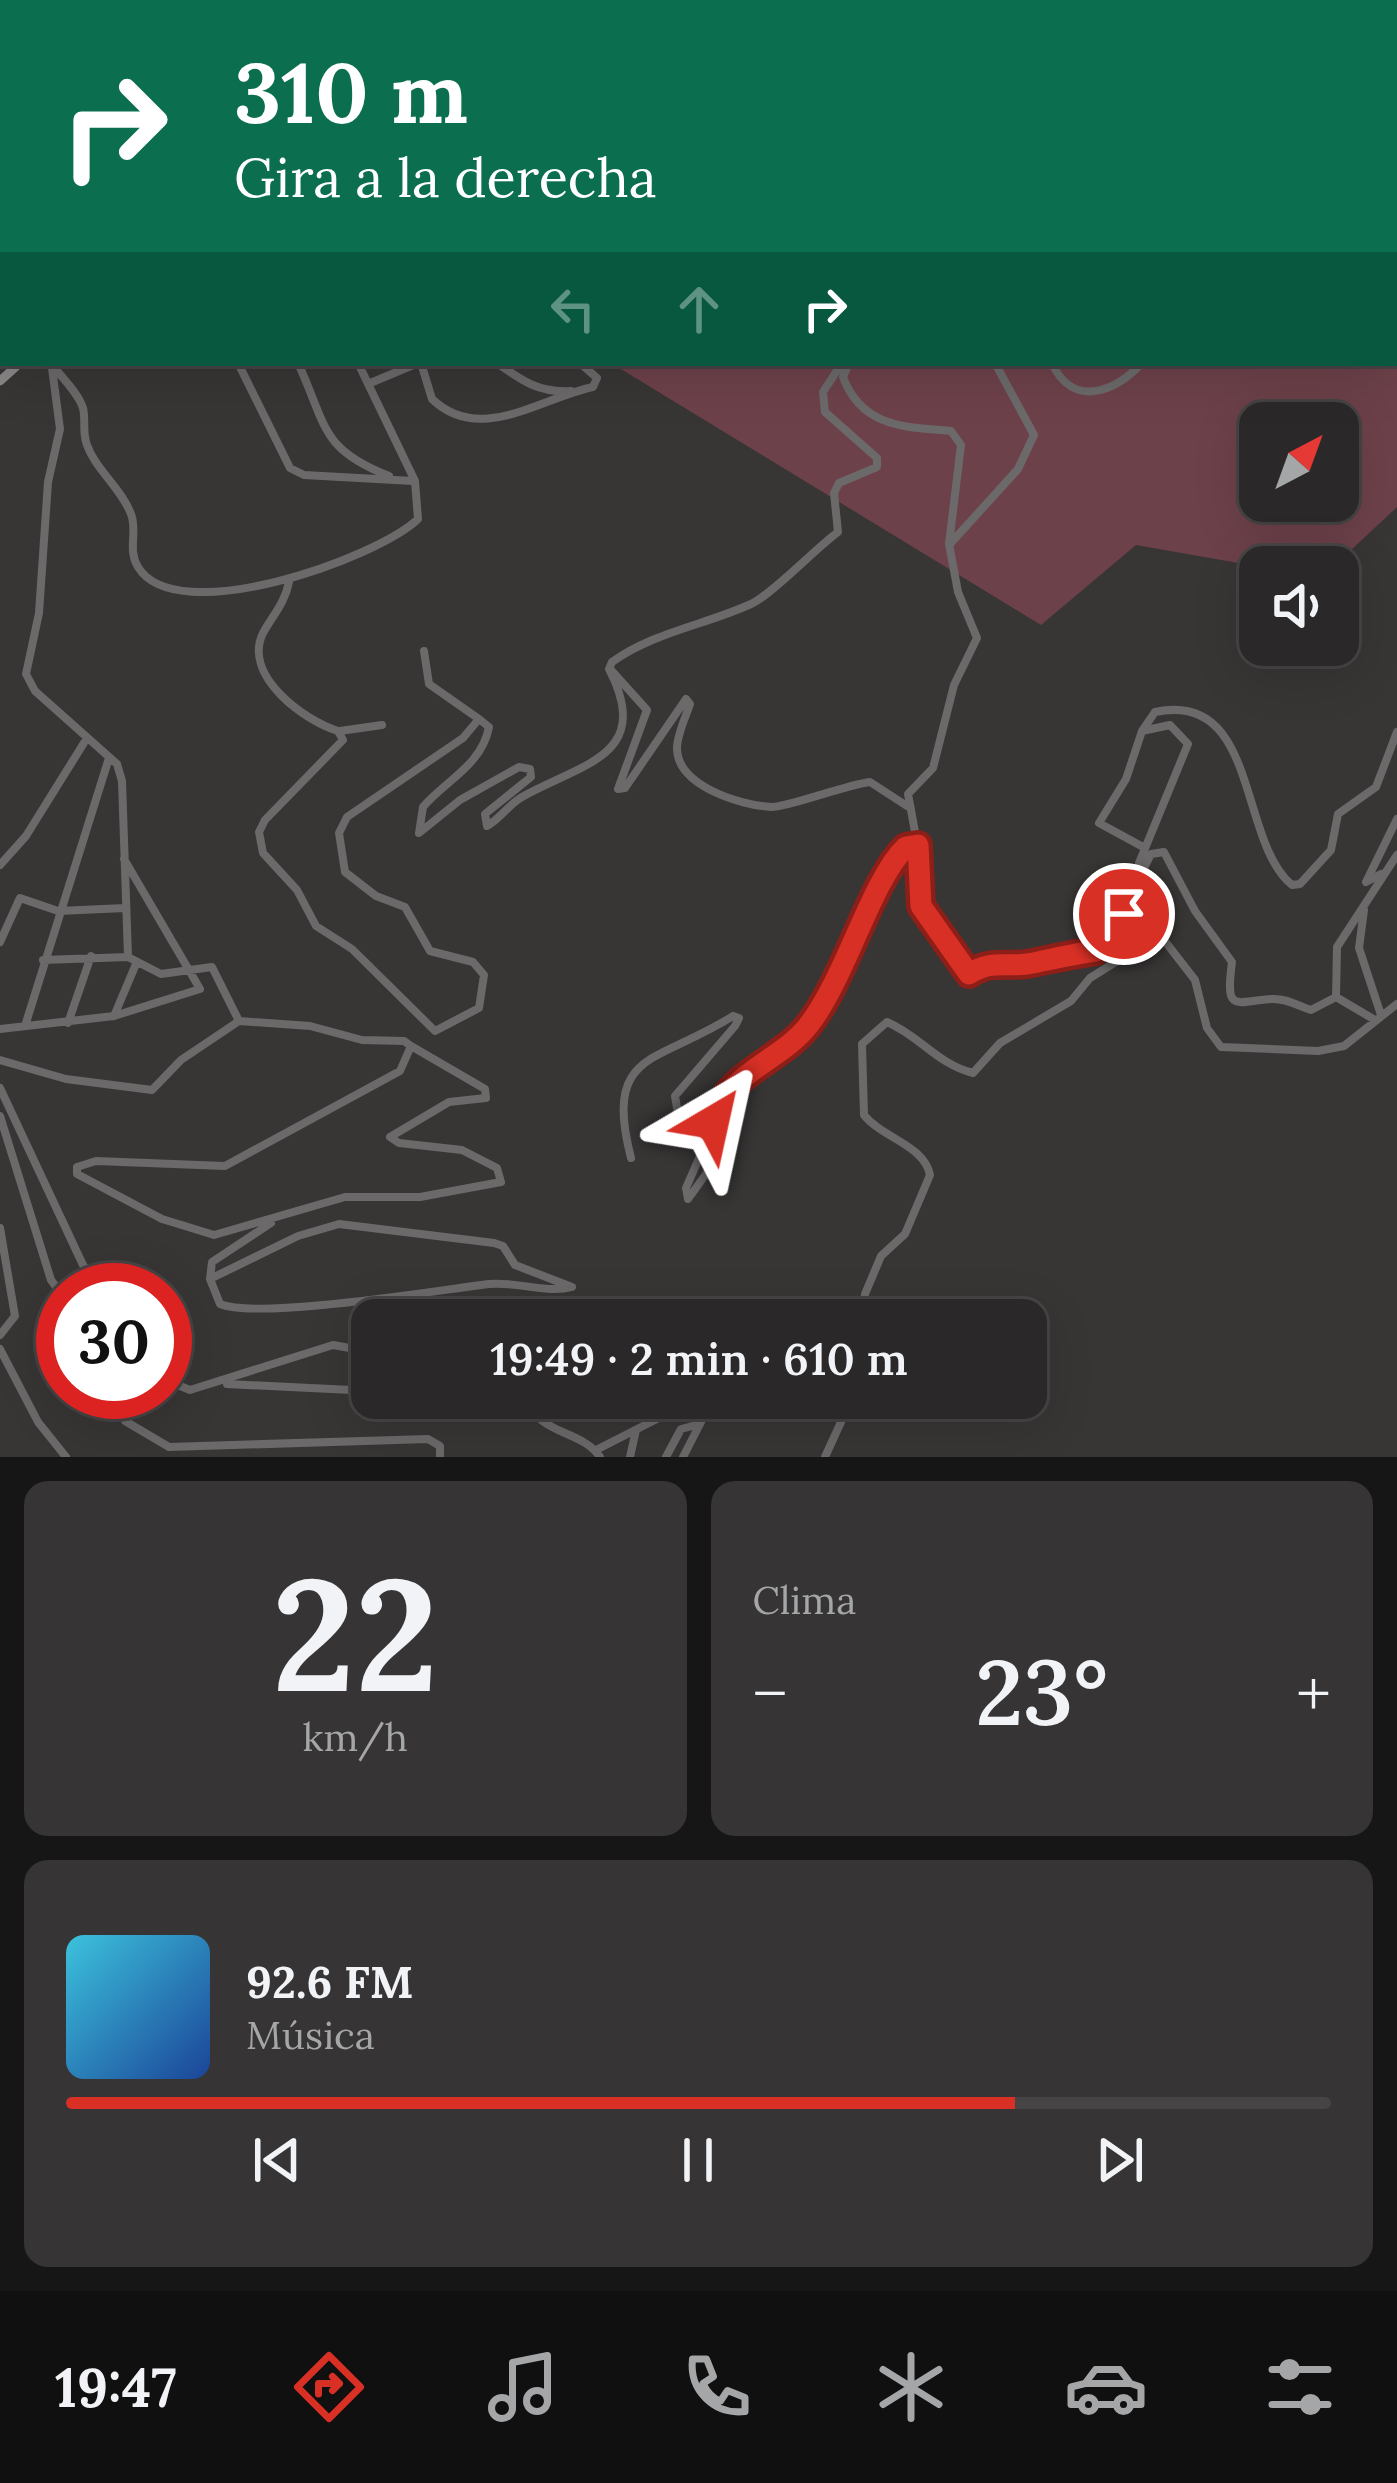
<!DOCTYPE html>
<html lang="es">
<meta charset="utf-8">
<style>
body{margin:0;font-family:Lora,serif;background:#363434;color:#f1f3f6;height:100vh;display:flex;flex-direction:column;font-size:45px;white-space:nowrap}
*{box-sizing:border-box;margin:0}
p{font-size:39px;color:#a5a6a8}
.icon{flex:none;width:66px;height:66px;fill:none;stroke:currentColor;stroke-width:2;stroke-linecap:round;stroke-linejoin:round}
.map{position:relative;height:1457px;overflow:hidden}
.drawer{display:flex;flex-direction:column;gap:24px;padding:24px;background:#171616;flex:1}
.drawer>*{flex:none}
.hud{position:absolute;left:0px;top:0px;width:1398px;height:366px;box-shadow:0 12px 48px #0002,0 0 0 3px #464445;background:#0b6e4f;color:#fff;overflow:hidden}
.needle{width:78px;rotate:41deg}
.controls{position:absolute;left:1239px;top:402px;display:grid;gap:24px}
.controls a{display:grid;place-items:center;width:120px;height:120px;border-radius:24px;background:#2a2828;box-shadow:0 12px 48px #0002,0 0 0 3px #464445;font-size:60px}
.speed{position:absolute;left:36px;top:1263px;display:flex;gap:24px;font-size:60px;font-weight:700;text-align:center}
.speed>*{display:grid;place-content:center;width:156px;height:156px;border-radius:50%;background:#2a2828;box-shadow:0 12px 48px #0002,0 0 0 3px #464445;line-height:1}
.speed .limit{border:18px solid #d22;background:#fff;color:#111}
.pin{position:absolute;display:grid;place-items:center;width:102px;height:102px;color:#fff;margin:-51px;border:6px solid #fff;border-radius:50%;box-shadow:0 3px 12px #0007}
.me{position:absolute;width:132px;margin:-66px;rotate:36deg;stroke-linejoin:round;filter:drop-shadow(0 0 9px #0008)}
.turn{display:flex;align-items:center;gap:42px;height:252px;padding:0 36px;font-size:54px}
.turn .icon{width:156px;height:156px;stroke-width:2.5}
.turn b{display:block;font-size:84px;line-height:102px}
.lanes{display:flex;align-items:center;height:114px;padding:0 36px;background:#0003;justify-content:center;gap:60px;direction:ltr}
.lanes .off{opacity:.35}
.big{font-size:90px;font-weight:600;line-height:1.1}
.drawer .tile{flex:1;display:flex;flex-direction:column;justify-content:center;gap:18px;min-width:0;padding:0 42px;border-radius:24px;background:#363434}
.drawer .dial{align-items:center;gap:0}
.dial b{font-size:156px;line-height:1}
.song{display:flex;align-items:center;gap:36px}
.cover{width:144px;height:144px;border-radius:18px;background:linear-gradient(135deg,hsl(190 70% 55%),hsl(220 70% 35%))}
.played{height:12px;border-radius:6px;background:linear-gradient(90deg,#d93025 75%,#464445 75%)}
.keys{display:flex;justify-content:space-around;direction:ltr}
.heat{display:flex;justify-content:space-between;align-items:center;font-size:66px;direction:ltr}
.drawer .tiles{flex:1;display:grid;gap:24px;grid-template-columns:1fr 1fr}
.tile:last-child{grid-column:span 2}
.trip{position:absolute;left:351px;top:1299px;width:696px;height:120px;border-radius:24px;background:#2a2828;box-shadow:0 12px 48px #0002,0 0 0 3px #464445;font-weight:600;line-height:120px;text-align:center}
.tabs{display:flex;height:192px;justify-content:space-around;align-items:center;background:#111010;color:#a5a6a8}
.tabs .icon{width:84px;height:84px}
.tabs .current{color:#d93025}
.tabs b{font-size:54px;color:#f1f3f6}
.map>svg:first-child{display:block}
</style>
<div class="map">
<svg width="1397" height="1457" viewBox="0 0 1397 1457">
<rect width="100%" height="100%" fill="#383535"/>
<!-- green -->
<path fill="#6d414a" fill-rule="evenodd" d="M213,0H1397V507L1333,567H1261L1136,545L1041,625L611,363H1395V3ZM1260,423H1338V501H1260Z"/>
<g fill="none" stroke-linecap="round" stroke-linejoin="round">
<!-- minor -->
<path stroke="#6b6969" stroke-width="8" d="M33,3V0
M303,3L307,0
M0,90L3,88
M0,212H3
M0,249L3,248
M238,363L290,468L304,475L413,481
M298,363C327,426 320,449 389,476
M421,363L432,399C480,445 540,398 593,387L597,378L580,363
M497,363C522,381 539,393 571,391
M849,363L843,377C862,428 906,427 951,431L961,445L949,544L958,592L977,638L954,685L933,768L908,794L923,875L921,906L969,974C991,960 1002,967 1026,964C1049,960 1072,954 1096,951L1142,888L1139,863L1188,744L1170,725L1142,731L1126,779L1099,823L1145,848
M1052,363C1072,408 1114,393 1142,363
M52,364C60,376 78,392 83,408C86,420 82,433 87,445C96,470 121,488 131,514C138,532 127,549 138,567C176,630 376,559 418,519L415,481L358,363
M52,368L60,429L48,482L39,613L26,674L35,691L117,764L122,781L128,957L161,974L212,967L239,1021L310,1026L362,1040L404,1041L411,1046L400,1071L225,1166L96,1161L77,1167V1174L162,1219L214,1235L345,1197H420L501,1182L497,1168L462,1150L399,1143L390,1137L449,1102L486,1098L485,1089L411,1046
M368,384L418,363
M950,544L1018,469L1034,435L995,363
M289,582C285,603 273,615 263,633C242,676 305,721 338,731L343,740L265,820L259,832L263,853L297,890L316,926L352,949L435,1031L479,1008L484,975L473,962L430,951L405,907L376,896L345,872L339,833L347,817L463,738L479,719L489,727C482,765 445,781 423,807L419,833L460,800L519,767L530,769L531,777L485,814L487,826C500,819 508,805 522,797C582,763 654,756 609,669L612,662C654,632 705,625 751,604C770,596 816,548 838,532L834,493L839,483L877,467V458L825,412L823,392L842,363
M424,651L429,684L479,719
M610,669L647,710L618,789L625,788L686,699L690,704C686,716 677,735 677,748C677,786 740,805 771,807C786,808 845,785 870,782L907,806
M340,731L382,725
M1142,731L1155,712C1259,690 1238,841 1292,885L1300,884L1331,850L1338,814L1376,787L1397,732
M0,865L26,836L87,738
M1381,874L1366,882L1397,819
M1364,910L1359,948L1381,1015
M0,942L20,898L58,911L125,908
M43,960L128,957
M1336,997L1311,1010C1298,1006 1286,998 1272,999C1235,1001 1225,1015 1232,962L1195,911L1164,852L1151,854L1144,868L1157,931L1195,980L1207,1028L1221,1047L1318,1051L1344,1046L1397,1004
M1336,997L1337,947L1397,855
M1336,997L1375,1020
M114,1016L136,964
M733,1016L739,1018L735,1026L675,1096L681,1132L703,1149L686,1188L688,1199L727,1145L713,1122C725,1078 762,1075 791,1047C845,994 864,917 900,853L918,845
M68,1023L91,956
M25,1026L109,758
M0,1029L114,1016L200,989L124,859
M0,1060L66,1079L152,1090L181,1060L239,1021
M0,1088L83,1265L104,1290
M0,1116L51,1280L63,1296
M631,1158C603,1049 658,1064 733,1016
M0,1228L15,1316L0,1335
M210,1279L298,1236L339,1224L494,1243L503,1246L515,1265L572,1287C547,1294 516,1281 489,1284C439,1290 258,1320 220,1304L210,1279L212,1262L271,1223
M863,1320L865,1294L881,1256L905,1234L930,1175C924,1145 882,1138 864,1115L862,1044L887,1022C920,1036 937,1064 973,1073L1000,1043L1071,1001L1090,978L1122,958L1135,939L1157,931
M0,1349L38,1422L66,1457
M165,1380L190,1390L333,1345L372,1352
M227,1384L372,1391
M108,1392L125,1421L169,1447L428,1439L440,1446V1457
M529,1398C535,1435 582,1429 600,1457
M700,1424L712,1398
M596,1450L698,1398
M630,1457L636,1430
M666,1457L681,1429L700,1424L683,1457
M825,1457L852,1398"/>
<!-- secondary -->
<path stroke="#888586" stroke-width="9" d="M170,3L171,0
M0,381L20,363"/>
</g>
<g fill="none" stroke-linecap="round" stroke-linejoin="round">
<defs>
<path id="route" d="M713,1122C726,1073 779,1062 808,1026C846,978 871,880 906,847L918,845L921,906L969,974C991,960 1002,967 1027,964C1049,960 1072,954 1096,951L1124,914"/>
</defs>
<!-- route casing -->
<use href="#route" stroke="#8d1f18" stroke-width="30"/>
<!-- route -->
<use href="#route" stroke="#d93025" stroke-width="21"/>
</g>
</svg>
<div class="controls">
<a><svg class="needle" viewBox="-14 -14 28 28"><path d="M0-13l5 13h-10z" fill="#e53935"/><path d="M0 13l5-13h-10z" fill="#a5a6a8"/></svg></a>
<a><svg class="icon" aria-label="sound" viewBox="0 0 24 24"><path d="M4 9h4l5-4v14l-5-4H4zM17 9q2 3 0 6"/></svg></a>
</div>
<div class="speed"><div class="limit">30</div></div>
<div class="pin" style="left:1124px;top:914px;background:#d93025"><svg class="icon" aria-label="arrive" viewBox="0 0 24 24"><path d="M6 21V4h12l-3 4 3 4H6"/></svg></div>
<svg class="me" style="left:713px;top:1122px" viewBox="-20 -20 40 40"><path d="M0-17L14 15 0 8-14 15z" fill="#d93025" stroke="#fff" stroke-width="4"/></svg>
<div class="trip">19:49 · 2 min · 610 m</div>
<div class="hud">
<div class="turn"><svg class="icon" aria-label="right" viewBox="0 0 24 24"><path d="M7 20v-9h11M14 6l5 5-5 5"/></svg><div><b>310 m</b>Gira a la derecha</div></div>
<div class="lanes"><svg class="icon off" aria-label="left" viewBox="0 0 24 24"><path d="M17 20v-9H6M10 6l-5 5 5 5"/></svg><svg class="icon off" aria-label="ahead" viewBox="0 0 24 24"><path d="M12 20V5M6 11l6-6 6 6"/></svg><svg class="icon" aria-label="right" viewBox="0 0 24 24"><path d="M7 20v-9h11M14 6l5 5-5 5"/></svg></div>
</div>
</div>
<section class="drawer">
<div class="tiles">
<div class="tile dial"><b>22</b><p>km/h</p></div>
<div class="tile"><p>Clima</p>
<div class="heat"><a>−</a><b class="big">23°</b><a>+</a></div>
</div>
<div class="tile">
<div class="song"><i class="cover"></i><div><b>92.6 FM</b><p>Música</p></div></div>
<div class="played"></div>
<div class="keys"><svg class="icon" aria-label="previous" viewBox="0 0 24 24"><path d="M18 5L8 12l10 7zM5 5v14"/></svg><svg class="icon" aria-label="pause" viewBox="0 0 24 24"><path d="M8 5v14M16 5v14"/></svg><svg class="icon" aria-label="next" viewBox="0 0 24 24"><path d="M6 5l10 7-10 7zM19 5v14"/></svg></div>
</div>
</div>
</section>
<nav class="tabs">
<b>19:47</b>
<svg class="icon current" aria-label="directions" viewBox="0 0 24 24"><path d="M12 3l9 9-9 9-9-9zM9 14v-3h6M13 9l2 2-2 2"/></svg>
<svg class="icon" aria-label="music" viewBox="0 0 24 24"><path d="M9 18V5l10-2v13"/><circle cx="6" cy="18" r="3"/><circle cx="16" cy="16" r="3"/></svg>
<svg class="icon" aria-label="phone" viewBox="0 0 24 24"><path d="M5 4h4l2 5-3 2q2 4 5 5l2-3 5 2v4C11 20 4 13 5 4z"/></svg>
<svg class="icon" aria-label="climate" viewBox="0 0 24 24"><path d="M12 3v18M4 7l16 10M4 17L20 7"/></svg>
<svg class="icon" aria-label="car" viewBox="0 0 24 24"><path d="M5 17H2v-5l4-1 3-4h7l3 4 3 1v5h-3M9 17h6M6 11h13"/><circle cx="7" cy="17" r="2"/><circle cx="17" cy="17" r="2"/></svg>
<svg class="icon" aria-label="filters" viewBox="0 0 24 24"><path d="M4 7h16M4 17h16"/><circle cx="9" cy="7" r="2"/><circle cx="15" cy="17" r="2"/></svg>
</nav>
